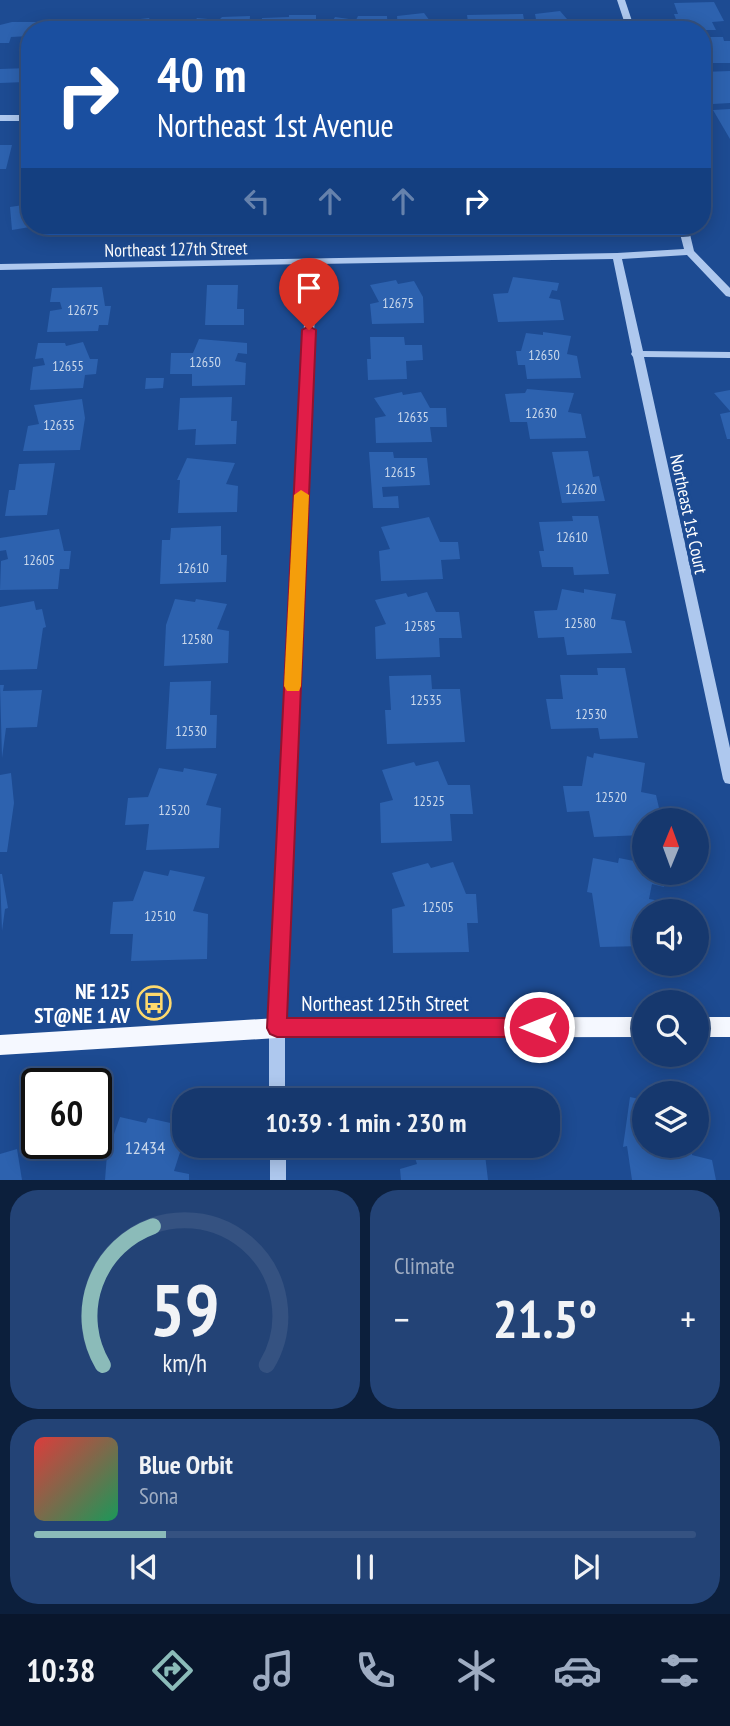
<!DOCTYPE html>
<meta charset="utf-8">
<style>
body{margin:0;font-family:"PT Sans Narrow",sans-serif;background:#234376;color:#f1f3f6;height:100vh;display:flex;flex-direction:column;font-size:26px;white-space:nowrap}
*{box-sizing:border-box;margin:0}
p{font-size:23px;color:#9eacc2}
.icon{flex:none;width:38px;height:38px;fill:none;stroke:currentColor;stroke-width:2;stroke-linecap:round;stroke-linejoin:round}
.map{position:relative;height:1180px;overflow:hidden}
.side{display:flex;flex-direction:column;gap:10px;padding:10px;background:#0c1f3c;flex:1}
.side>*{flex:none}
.top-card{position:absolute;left:21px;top:21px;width:690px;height:214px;border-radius:28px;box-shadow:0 4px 18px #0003,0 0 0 2px #355281;background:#1a4fa0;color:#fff;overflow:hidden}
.needle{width:46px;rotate:1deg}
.tools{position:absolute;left:632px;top:808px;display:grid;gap:14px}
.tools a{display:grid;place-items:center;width:77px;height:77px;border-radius:50%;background:#16386e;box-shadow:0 4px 18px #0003,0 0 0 2px #355281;font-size:35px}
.speed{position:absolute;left:21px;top:1068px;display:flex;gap:14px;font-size:35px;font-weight:700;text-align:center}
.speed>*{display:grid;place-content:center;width:91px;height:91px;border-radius:50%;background:#16386e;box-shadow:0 4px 18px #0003,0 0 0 2px #355281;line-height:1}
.speed .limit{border:4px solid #111;border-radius:10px;background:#fff;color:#111}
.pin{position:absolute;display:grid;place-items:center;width:60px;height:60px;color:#fff;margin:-72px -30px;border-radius:50% 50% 50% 0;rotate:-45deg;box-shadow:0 0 7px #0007}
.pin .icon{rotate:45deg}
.me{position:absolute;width:77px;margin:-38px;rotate:270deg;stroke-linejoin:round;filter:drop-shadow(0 0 5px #0008)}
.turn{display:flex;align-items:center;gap:24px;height:147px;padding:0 21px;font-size:32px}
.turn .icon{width:91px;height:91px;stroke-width:2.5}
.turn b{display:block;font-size:49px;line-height:60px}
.lanes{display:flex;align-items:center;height:66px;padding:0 21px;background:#0003;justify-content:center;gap:35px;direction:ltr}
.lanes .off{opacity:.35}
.big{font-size:52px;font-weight:700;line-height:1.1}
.side .widget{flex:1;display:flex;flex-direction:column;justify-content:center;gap:10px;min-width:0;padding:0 24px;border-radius:28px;background:#234376}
.side .dial{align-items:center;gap:0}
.dial svg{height:182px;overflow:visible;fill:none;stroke:#355281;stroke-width:7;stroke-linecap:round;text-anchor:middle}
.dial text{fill:#f1f3f6;stroke:none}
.song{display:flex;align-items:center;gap:21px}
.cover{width:84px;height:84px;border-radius:10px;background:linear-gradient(135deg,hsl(0 70% 55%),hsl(150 70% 35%))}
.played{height:7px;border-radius:4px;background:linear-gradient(90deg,#8bbbb9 20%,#355281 20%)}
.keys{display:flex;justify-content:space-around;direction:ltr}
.heat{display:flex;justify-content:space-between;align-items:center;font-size:38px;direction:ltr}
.side .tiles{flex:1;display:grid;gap:10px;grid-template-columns:1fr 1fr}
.widget:last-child{grid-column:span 2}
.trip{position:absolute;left:172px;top:1088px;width:388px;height:70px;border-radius:28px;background:#16386e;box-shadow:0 4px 18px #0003,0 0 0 2px #355281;font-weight:700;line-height:70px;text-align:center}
.tab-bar{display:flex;height:112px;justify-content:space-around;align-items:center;background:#09162c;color:#9eacc2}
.tab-bar .icon{width:49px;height:49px}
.tab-bar .current{color:#8bbbb9}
.tab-bar b{font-size:32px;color:#f1f3f6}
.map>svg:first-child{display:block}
</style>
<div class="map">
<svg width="730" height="1180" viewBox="0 0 730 1180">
<rect width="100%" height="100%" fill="#1d4b92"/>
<!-- building -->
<path fill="#2d62af" d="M714,2L724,21L712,22L716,30H686L683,21L677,22L674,14H678L674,3Z
M560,11L567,19H592L595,30H538L535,14Z
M424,13L430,21H455L456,30H398L397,16Z
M523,14L525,25H503V30H474L473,22H468L467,15Z
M289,15H316V29L261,30L262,18L289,17Z
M250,16L249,30H193L194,28L191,27L197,18L219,20L222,17Z
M358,16H387L388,30H330L332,27H329L335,17L356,20Z
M149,18L153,26H179V30H121L123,21Z
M111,19L109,29H97L98,22L88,23L86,30L52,27L54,20Z
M12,22H38L36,30H30V36L11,37L9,43H0V25Z
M702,37H723L724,41H730V63H702Z
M29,68L26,82L0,83V69Z
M730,71V103L713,104L710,95H712L702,72Z
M730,109V139L713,110Z
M0,145H12L6,169H0Z
M25,145H30V168L19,169Z
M30,204V227L12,230L10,207Z
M38,226H75L74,230H40Z
M513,277L559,283L557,291L552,290L549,298L560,300L564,320L498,322L493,294L508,293Z
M396,280L398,284L414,281L423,297L424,323L372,324L370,304L379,302L370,285Z
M207,285H238L237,309H244V325H205Z
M102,287L105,306H111L108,325H99L98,331L47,332L50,311L62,309L60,302H50L52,288Z
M543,332L571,336L567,354L577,356L581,378L527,379L525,365H518L516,351H521L526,333L543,335Z
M370,337H404L405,345H422L423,360L406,361L407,379L368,380L367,359H371Z
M199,339L247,343V354L238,353L235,361L246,363L245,385L192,386V374H170L171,353H193Z
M83,342L90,359H98L96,374L85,375L83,388L30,390L33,367L45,365L43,358L35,359L38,343H65L66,346Z
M146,378H164L163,388L145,389Z
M527,389L574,393L568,412L581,414L586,438L530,439L527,422H510L505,394L525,393Z
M730,390V411L714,393Z
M402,392L403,395L421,392L430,408H446L447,427H430L432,442L376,443L375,418L386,416L374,398Z
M232,397L231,421H237L236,444L195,445L196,429L178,430L180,398Z
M82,399L85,418L80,450L23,451L28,426L39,424L34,405Z
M730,412V439H727L720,414Z
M588,451L593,477L599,476L605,501L562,503L552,452Z
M369,452H393L394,458H427L430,485L382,487L383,497L398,496L399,508H373Z
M187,458L235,463L226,484L238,486L237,512L178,513L180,480H177Z
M55,463L47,515L5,516L9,490H15L19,464Z
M572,516H598L609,574L574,575L573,567H542L539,551H544L539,522L573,521Z
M429,517L440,542H458L460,559L441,560L443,579L381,581L379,551L390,549L381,527Z
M221,526V555H227L226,582L160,584L162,540H170L171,528Z
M59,529L64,551H71L69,569H60L58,589L0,590L1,561L8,559L6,550L0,551V538Z
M562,589L584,593V589L616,594L611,619L625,621L632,653L567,655L564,637L538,638L534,611L557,610Z
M427,592L436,612H459L462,638H439L440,657L376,659L375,627L386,624L375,600L406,593L408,597Z
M175,599L195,602L196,599L227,604L217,629L229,631L228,663L164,666L166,625Z
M34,601L36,610L42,609L46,627L43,628L37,669L0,670V607Z
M597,668H625L638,738L600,739L598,728L551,729L546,699H563L560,675H598Z
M431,675L432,689H460L465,742L387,744L385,710H391L389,676Z
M211,681L210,715H217L216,748L166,749L170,682Z
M0,685H4L3,691L42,690L37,727L6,728L2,758Z
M594,753L645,763L641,792L656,795L662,821H644V835L594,837L589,811L567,812L563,786H582L587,756L593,758Z
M438,761L448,785H470L473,814H450L452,841L381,843L380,803L393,800L382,770L414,762L416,766Z
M159,768L183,772L184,768L217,774L206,805L221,808L219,848L146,850L149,824L125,825L128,798L148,797Z
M11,773L14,803L7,852H0V775Z
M593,858L618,863L619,858L644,863V873H666L664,887L652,884L649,899L666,902L668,912H644V946L600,947L592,893L587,892Z
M453,862L466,894H476L478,923H467L469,952L393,953L392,909L405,906L392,873L428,863L431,868Z
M170,870L205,877L193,911L208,914L207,959L131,961L133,934H110L113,902L133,901L144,871L168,876Z
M0,874H2L8,908L5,909L2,931Z
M630,1097L644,1100V1146H693L692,1155L712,1160L716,1180H632L627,1146L623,1147Z
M120,1117L146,1123L148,1118L184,1126V1140L174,1171L189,1174V1180H105L107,1154Z
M411,1146H484L488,1180H401L400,1169L417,1164Z
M17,1149L22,1180H0V1154Z"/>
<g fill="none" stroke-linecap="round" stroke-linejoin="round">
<!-- minor -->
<path fill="#aec8ee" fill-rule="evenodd" d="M617,0H625L635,30H627Z
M0,115H30V121H0Z
M678,226H688L694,251L730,288V297L726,296L687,255L622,259L643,351L730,352V358L644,357L730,748V784L725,783L723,779L633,357L631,354L632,352L613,259L317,264L285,1028V1101H269V1028L307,264L0,270V264L617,253L684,249Z
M270,1146H286V1180H270Z"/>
<!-- major -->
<path fill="#f5f8ff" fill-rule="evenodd" d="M644,1017V1037L277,1038L0,1055V1035L277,1018Z
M696,1017H730V1037H696Z"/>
</g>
<!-- route -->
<path fill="#e11d48" stroke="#92132f" stroke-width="2" d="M309,326L316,330L287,1018H539L546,1021L549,1027L546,1034L539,1037H277L270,1034L267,1028L302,330Z"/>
<!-- slow -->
<path fill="#f59e0b" d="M301,490L309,495L301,686L299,691H287L284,686L294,495Z"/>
<!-- icons -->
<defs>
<symbol id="bus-ring" viewBox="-11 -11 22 22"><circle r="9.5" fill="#1d4b92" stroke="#fdd96d" stroke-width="1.5"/><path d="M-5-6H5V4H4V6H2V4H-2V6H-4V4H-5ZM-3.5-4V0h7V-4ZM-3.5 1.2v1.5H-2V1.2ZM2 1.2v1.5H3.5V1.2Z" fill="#fdd96d"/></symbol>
</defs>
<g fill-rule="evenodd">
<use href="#bus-ring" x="135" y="984" width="38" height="38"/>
</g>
<g text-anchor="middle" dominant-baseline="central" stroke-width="7" stroke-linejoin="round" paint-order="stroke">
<!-- number labels -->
<g font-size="14" fill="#cad8eb">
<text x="398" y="303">12675</text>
<text x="83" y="310">12675</text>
<text x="544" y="355">12650</text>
<text x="205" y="362">12650</text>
<text x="68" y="366">12655</text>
<text x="541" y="413">12630</text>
<text x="413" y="417">12635</text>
<text x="59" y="425">12635</text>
<text x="400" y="472">12615</text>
<text x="581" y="489">12620</text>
<text x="572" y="537">12610</text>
<text x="39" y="560">12605</text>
<text x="193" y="568">12610</text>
<text x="580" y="623">12580</text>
<text x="420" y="626">12585</text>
<text x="197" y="639">12580</text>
<text x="426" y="700">12535</text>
<text x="591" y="714">12530</text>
<text x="191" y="731">12530</text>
<text x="611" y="797">12520</text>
<text x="429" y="801">12525</text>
<text x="174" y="810">12520</text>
<text x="438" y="907">12505</text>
<text x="160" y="916">12510</text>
</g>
<!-- street labels -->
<g font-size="18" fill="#fff" stroke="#1d4b92">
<text transform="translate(176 249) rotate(-1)">Northeast 127th Street</text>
<text transform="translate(689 514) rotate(78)">Northeast 1st Court</text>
</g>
<!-- near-number labels -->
<g font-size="18" fill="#cad8eb">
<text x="145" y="1147">12434</text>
</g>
<!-- near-poi labels -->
<g font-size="21" font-weight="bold" fill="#fff" stroke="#1d4b92" text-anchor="end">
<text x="130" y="991">NE 125<tspan x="130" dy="24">ST@NE 1 AV</tspan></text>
</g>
<!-- near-street labels -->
<g font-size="21" fill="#fff" stroke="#1d4b92">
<text x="385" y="1003">Northeast 125th Street</text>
</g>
</g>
</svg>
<div class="tools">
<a><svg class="needle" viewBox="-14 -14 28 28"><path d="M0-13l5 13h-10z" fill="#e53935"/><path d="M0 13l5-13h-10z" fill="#9eacc2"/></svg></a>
<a><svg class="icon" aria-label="sound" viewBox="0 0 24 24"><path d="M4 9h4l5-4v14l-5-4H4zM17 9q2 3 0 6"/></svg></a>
<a><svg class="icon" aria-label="search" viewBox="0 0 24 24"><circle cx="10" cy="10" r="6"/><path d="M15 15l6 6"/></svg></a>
<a><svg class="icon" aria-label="layers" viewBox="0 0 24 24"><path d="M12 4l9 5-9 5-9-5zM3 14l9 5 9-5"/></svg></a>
</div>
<div class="speed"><div class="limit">60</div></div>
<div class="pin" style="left:309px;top:330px;background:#d93025"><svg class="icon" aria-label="arrive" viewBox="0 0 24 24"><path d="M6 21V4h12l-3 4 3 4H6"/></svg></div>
<svg class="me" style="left:539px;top:1027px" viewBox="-20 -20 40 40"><circle r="17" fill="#e11d48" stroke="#fff" stroke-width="3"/><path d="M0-11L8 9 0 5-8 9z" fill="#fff"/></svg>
<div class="trip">10:39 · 1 min · 230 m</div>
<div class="top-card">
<div class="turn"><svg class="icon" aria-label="right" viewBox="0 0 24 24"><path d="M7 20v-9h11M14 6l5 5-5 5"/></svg><div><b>40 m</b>Northeast 1st Avenue</div></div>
<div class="lanes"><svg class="icon off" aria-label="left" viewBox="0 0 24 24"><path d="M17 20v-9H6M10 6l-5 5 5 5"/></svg><svg class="icon off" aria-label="ahead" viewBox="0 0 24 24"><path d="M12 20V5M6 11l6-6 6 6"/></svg><svg class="icon off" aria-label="ahead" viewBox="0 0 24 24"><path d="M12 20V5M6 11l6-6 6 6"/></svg><svg class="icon" aria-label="right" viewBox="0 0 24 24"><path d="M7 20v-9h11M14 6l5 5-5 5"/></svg></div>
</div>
</div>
<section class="side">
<div class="tiles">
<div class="widget dial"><svg viewBox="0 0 100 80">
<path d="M14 69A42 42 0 1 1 86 69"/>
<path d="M14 69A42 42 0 0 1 36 8" stroke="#8bbbb9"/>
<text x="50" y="56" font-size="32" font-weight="700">59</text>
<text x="50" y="72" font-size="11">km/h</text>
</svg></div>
<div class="widget"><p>Climate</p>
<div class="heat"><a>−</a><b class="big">21.5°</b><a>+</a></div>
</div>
<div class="widget">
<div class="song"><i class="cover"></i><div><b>Blue Orbit</b><p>Sona</p></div></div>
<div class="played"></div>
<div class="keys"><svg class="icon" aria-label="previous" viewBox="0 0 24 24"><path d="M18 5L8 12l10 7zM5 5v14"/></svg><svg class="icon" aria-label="pause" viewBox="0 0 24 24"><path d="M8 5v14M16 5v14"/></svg><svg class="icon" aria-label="next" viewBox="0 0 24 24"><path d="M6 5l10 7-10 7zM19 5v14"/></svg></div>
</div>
</div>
</section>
<nav class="tab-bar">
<b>10:38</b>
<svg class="icon current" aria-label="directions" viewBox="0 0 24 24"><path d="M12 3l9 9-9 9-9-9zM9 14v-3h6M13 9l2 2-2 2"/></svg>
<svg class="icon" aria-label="music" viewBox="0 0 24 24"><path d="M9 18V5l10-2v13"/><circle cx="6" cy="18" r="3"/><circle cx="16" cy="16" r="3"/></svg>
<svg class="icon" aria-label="phone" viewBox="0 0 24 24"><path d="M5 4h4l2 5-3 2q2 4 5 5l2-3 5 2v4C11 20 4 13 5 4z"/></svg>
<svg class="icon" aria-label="climate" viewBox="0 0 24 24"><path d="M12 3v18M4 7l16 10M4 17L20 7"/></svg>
<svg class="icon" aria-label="car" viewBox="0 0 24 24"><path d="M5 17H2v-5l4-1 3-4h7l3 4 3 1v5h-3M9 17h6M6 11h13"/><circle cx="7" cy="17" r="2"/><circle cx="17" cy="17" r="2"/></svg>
<svg class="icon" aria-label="filters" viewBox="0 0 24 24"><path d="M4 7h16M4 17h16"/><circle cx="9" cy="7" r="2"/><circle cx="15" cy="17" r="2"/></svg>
</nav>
